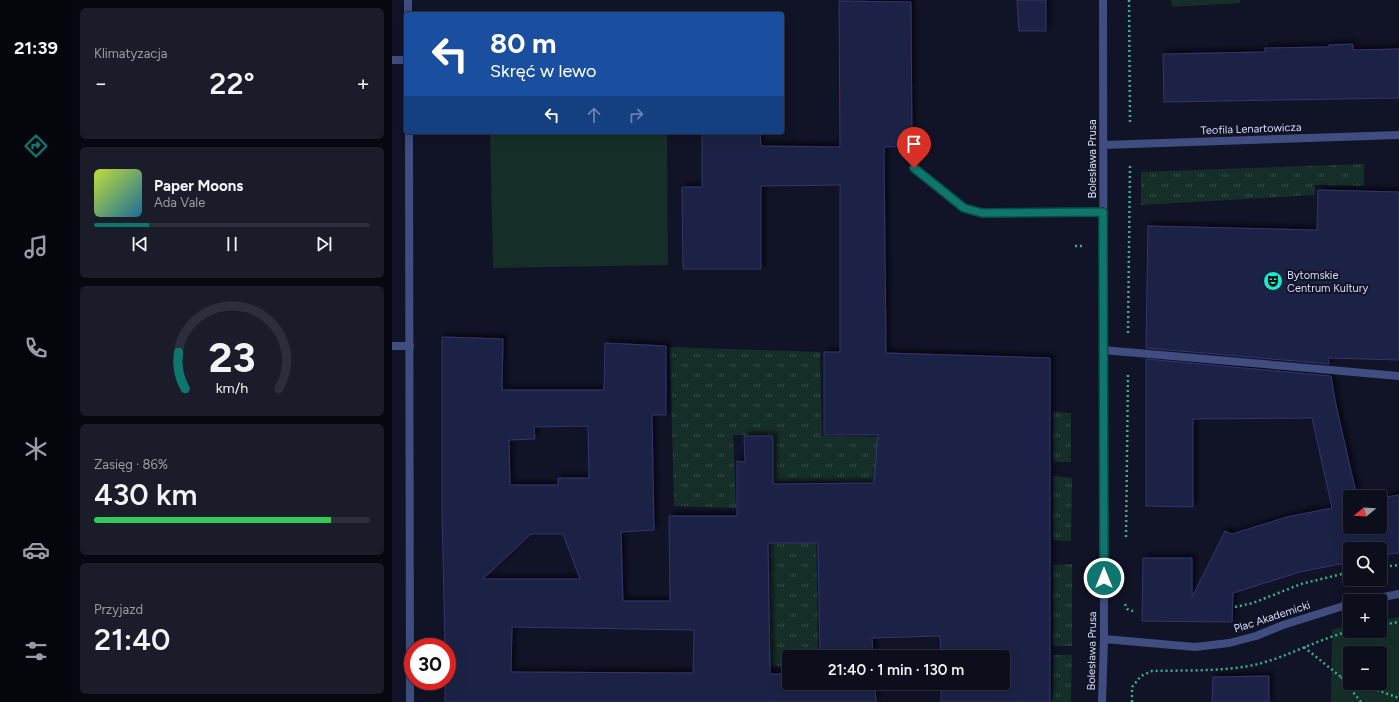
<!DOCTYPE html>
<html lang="pl">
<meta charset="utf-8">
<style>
body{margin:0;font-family:Figtree,sans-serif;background:#1b1c29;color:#f1f3f6;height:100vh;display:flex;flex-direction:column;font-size:15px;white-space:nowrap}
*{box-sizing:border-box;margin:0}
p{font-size:13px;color:#9a9ca3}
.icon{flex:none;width:22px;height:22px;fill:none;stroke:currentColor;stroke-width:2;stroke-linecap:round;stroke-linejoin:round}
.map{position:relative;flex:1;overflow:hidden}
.sheet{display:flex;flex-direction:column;gap:8px;padding:8px;background:#07080f;width:320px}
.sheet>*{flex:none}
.top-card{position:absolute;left:12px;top:12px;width:380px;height:122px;border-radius:4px;box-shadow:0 4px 16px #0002,0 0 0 1px #2d2e3b;background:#1a4fa0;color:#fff;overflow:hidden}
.needle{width:26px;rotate:252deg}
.buttons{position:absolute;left:951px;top:490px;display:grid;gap:8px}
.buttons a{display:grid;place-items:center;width:44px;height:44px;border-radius:4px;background:#0d0e1c;box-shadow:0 4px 16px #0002,0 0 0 1px #2d2e3b;font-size:20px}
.speed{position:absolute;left:12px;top:638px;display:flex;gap:8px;font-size:20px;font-weight:700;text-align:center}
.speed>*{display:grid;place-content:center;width:52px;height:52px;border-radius:50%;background:#0d0e1c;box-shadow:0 4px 16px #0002,0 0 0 1px #2d2e3b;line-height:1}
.speed .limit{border:6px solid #d22;background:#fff;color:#111}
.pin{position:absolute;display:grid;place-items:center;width:34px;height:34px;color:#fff;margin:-41px -17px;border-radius:50% 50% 50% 0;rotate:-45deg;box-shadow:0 0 4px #0007}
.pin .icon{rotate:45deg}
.me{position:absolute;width:44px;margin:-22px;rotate:0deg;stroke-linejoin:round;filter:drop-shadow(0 0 3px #0008)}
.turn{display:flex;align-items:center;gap:14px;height:84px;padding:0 20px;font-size:18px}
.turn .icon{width:52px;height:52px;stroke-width:2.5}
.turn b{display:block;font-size:28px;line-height:34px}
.lanes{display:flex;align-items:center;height:38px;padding:0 20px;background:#0003;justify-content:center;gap:20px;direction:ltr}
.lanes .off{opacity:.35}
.big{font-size:30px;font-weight:600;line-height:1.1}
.sheet .tile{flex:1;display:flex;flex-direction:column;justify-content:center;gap:6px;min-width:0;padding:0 14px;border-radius:6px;background:#1b1c29}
.sheet .dial{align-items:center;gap:0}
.dial svg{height:104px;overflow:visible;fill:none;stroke:#2d2e3b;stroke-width:7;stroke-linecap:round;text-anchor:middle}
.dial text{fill:#f1f3f6;stroke:none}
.song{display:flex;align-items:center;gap:12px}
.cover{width:48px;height:48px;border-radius:6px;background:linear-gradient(135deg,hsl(70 70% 55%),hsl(200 70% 35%))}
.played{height:4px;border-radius:2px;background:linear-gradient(90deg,#0f766e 20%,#2d2e3b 20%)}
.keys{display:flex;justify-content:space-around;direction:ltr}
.heat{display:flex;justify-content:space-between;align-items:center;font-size:22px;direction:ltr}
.charge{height:6px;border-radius:3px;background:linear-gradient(90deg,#34c759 86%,#2d2e3b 0)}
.trip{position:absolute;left:390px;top:650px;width:228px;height:40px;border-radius:4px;background:#0d0e1c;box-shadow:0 4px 16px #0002,0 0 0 1px #2d2e3b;font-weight:600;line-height:40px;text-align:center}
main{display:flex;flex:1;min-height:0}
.tab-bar{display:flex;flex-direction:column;width:72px;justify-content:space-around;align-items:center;background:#05060b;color:#9a9ca3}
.tab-bar .icon{width:28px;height:28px}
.tab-bar .current{color:#0f766e}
.tab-bar b{font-size:18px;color:#f1f3f6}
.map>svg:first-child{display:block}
</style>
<main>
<nav class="tab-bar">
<b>21:39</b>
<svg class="icon current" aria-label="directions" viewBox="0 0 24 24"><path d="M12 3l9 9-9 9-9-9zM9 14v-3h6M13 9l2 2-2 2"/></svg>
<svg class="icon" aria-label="music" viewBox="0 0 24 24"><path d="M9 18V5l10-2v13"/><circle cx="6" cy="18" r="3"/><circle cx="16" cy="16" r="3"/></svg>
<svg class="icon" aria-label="phone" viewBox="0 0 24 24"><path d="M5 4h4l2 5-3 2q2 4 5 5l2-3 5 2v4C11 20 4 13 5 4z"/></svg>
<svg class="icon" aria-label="climate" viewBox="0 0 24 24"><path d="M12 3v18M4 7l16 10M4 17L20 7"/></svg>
<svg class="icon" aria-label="car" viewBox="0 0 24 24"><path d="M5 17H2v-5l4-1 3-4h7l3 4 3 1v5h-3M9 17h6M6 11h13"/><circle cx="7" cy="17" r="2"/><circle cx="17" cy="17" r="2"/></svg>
<svg class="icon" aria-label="filters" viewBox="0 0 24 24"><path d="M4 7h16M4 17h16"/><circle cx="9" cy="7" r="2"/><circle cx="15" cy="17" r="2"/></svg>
</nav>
<section class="sheet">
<div class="tile"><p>Klimatyzacja</p>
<div class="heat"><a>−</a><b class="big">22°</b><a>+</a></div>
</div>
<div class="tile">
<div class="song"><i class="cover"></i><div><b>Paper Moons</b><p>Ada Vale</p></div></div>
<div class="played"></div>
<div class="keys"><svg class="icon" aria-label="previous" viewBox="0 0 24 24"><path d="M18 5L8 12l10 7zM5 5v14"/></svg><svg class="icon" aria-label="pause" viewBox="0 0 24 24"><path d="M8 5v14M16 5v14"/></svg><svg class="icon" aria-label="next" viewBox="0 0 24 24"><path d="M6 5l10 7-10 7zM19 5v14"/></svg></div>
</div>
<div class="tile dial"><svg viewBox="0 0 100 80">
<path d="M14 69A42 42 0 1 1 86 69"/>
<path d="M14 69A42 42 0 0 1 9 41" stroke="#0f766e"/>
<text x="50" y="56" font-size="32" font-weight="700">23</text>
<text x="50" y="72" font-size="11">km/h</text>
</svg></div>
<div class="tile"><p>Zasięg · 86%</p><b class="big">430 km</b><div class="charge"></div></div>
<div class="tile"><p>Przyjazd</p><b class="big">21:40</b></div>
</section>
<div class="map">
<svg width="1007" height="702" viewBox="0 0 1007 702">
<defs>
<pattern id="grass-tufts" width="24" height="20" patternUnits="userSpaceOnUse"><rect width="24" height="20" fill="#152f28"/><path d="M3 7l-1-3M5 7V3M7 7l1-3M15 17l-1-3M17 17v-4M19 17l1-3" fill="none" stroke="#364d48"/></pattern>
<filter id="shadow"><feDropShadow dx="3.5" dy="-3.5" stdDeviation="2" flood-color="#0009"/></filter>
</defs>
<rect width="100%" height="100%" fill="#111326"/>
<!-- grass -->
<path fill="url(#grass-tufts)" d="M972,164V186L923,185V195L749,205V172Z
M278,347L428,352L430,436L490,437V477L482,478L481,482H382V435H341L344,508L282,506Z
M661,412L679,413V462H661Z
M661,476L680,478L679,541L661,540Z
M401,512H424L426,657H397V666L330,667V656L378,654L377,544L401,543Z
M680,564V646H661V565Z
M661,655H680L679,702H660Z"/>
<!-- park -->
<path fill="#152f28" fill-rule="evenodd" d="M779,0H848V3L780,7Z
M98,132H275L276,265L101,268Z
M1007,617V702H939L940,630L958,625V631H988V620ZM958,653H988V683H958Z"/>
<!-- building -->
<path fill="#1f2045" stroke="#33356f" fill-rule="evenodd" filter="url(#shadow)" d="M625,0H654V31H627Z
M447,1L519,2L520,146L492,147L494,353L658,358V702H549V683H611V657H549L548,636L480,638L481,657H428L426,543H376L378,674H397V683H483L484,702H53V681H55V647H53L50,511V337L111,339L110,390H212L213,343L274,346V415H260L262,530L229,532L231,601H278L277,516H345V461L353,462L352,436H381V484L482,483L486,435H432V352H448V185L369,186V269H291L290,187H310V132H368L369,146L448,147ZM196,426L197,478H166V485H118L117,440L143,439L142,427ZM139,534H171L188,579H91ZM120,627L302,630L301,673L119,672Z
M961,44V50L1007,49V98L772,102L771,54L873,52V48L937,47V45Z
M926,190L1007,192V360L936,358L937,364L754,348L756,226L925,230Z
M754,359L939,376L944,405L965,497H958V527H988V498L1007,495V553L988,555V549H958V562L908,572L841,593L840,622L750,621L751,558H800V597L833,531L840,534L895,517L940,508L920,418L801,419V507L754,506Z
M877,676V702H820L821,677Z"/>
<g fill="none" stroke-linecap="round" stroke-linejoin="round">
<!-- path -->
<path stroke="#3aaf8c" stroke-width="2.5" stroke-dasharray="2 3" stroke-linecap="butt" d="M737,0L738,125
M683,246H692
M736,333L738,164
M734,537L736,372
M988,567L1007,565
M733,604L735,609L741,611
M843,607L861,603L909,584L958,572
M988,625L1007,622
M912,647L949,677L958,680
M949,677L969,702
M966,683L1007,698
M740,702V687L749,676L760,671C795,670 832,672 866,664C897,656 927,639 958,631"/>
<!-- service -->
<path stroke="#404d81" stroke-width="8" d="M0,60H14
M522,168L571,208L589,213L711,212
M0,346H18
M711,350L1007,376"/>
<!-- minor -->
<path stroke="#404d81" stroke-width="8" d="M16,0V14
M17,132L18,702
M711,145L1007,135
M971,601L1007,594
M712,639L803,647L837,643L864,636L891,625L958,604
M710,702L712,639L711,0"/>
</g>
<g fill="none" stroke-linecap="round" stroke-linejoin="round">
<defs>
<path id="route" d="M522,168L572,208L590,213L711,212L712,578"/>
</defs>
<!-- route casing -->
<use href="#route" stroke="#0a4d48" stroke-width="10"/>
<!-- route -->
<use href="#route" stroke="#0f766e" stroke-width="7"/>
</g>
<!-- icons -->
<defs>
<symbol id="theatre-disc" viewBox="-11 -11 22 22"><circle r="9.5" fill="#16ecce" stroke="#111326"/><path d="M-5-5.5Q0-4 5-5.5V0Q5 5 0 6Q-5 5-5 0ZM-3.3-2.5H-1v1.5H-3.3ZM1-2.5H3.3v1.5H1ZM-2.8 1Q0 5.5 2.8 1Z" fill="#111"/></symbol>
</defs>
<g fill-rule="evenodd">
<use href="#theatre-disc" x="870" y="270" width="22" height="22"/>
</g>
<g text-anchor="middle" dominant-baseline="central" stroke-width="4" stroke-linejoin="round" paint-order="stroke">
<!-- street labels -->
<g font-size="11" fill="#d9ddfc" stroke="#111326">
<text transform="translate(859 129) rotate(-2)">Teofila Lenartowicza</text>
<text transform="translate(700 159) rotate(-90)">Bolesława Prusa</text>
<text transform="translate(880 617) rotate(-18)">Plac Akademicki</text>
<text transform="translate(700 651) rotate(-89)">Bolesława Prusa</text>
</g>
<!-- poi labels -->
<g font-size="11" fill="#d9ddfc" stroke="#111326" text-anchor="start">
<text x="895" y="275">Bytomskie<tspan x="895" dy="13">Centrum Kultury</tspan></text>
</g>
</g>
</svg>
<div class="buttons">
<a><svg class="needle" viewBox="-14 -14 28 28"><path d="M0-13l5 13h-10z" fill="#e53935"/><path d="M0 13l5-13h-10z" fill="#9a9ca3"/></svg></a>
<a><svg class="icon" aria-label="search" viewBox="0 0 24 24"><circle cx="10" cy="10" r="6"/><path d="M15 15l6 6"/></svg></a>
<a>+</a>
<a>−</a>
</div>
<div class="speed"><div class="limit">30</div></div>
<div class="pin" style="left:522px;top:168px;background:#d93025"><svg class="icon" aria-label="arrive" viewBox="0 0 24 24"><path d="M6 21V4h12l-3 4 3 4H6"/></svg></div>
<svg class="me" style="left:712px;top:578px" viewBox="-20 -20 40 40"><circle r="17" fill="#0f766e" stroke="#fff" stroke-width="3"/><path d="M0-11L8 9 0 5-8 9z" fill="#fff"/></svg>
<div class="trip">21:40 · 1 min · 130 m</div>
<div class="top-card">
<div class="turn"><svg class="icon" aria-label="left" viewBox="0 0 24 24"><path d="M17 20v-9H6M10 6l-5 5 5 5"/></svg><div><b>80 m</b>Skręć w lewo</div></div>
<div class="lanes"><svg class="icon" aria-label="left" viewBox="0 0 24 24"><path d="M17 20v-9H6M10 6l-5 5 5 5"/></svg><svg class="icon off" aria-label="ahead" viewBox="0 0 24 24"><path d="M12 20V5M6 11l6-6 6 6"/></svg><svg class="icon off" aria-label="right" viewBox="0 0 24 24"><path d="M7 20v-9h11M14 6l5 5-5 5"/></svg></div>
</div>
</div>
</main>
